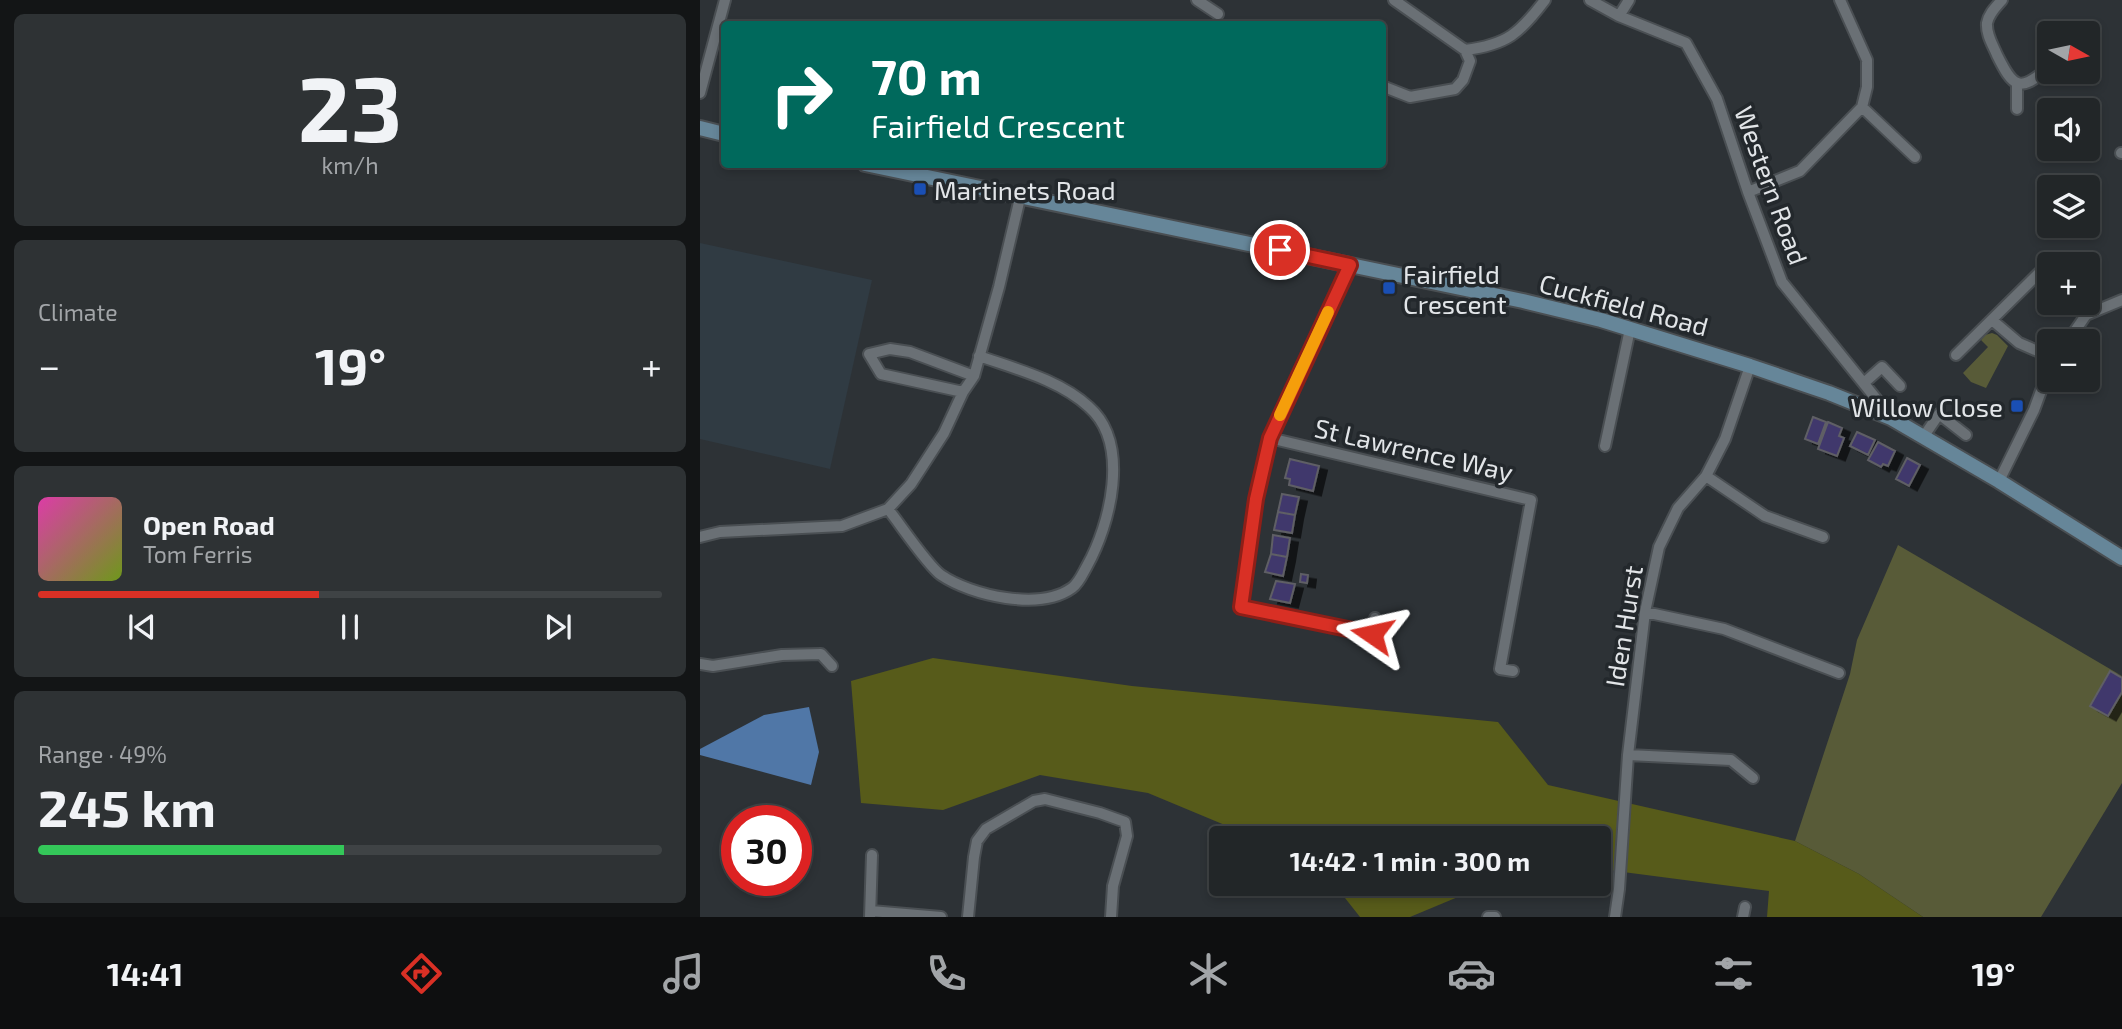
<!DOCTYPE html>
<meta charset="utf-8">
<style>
body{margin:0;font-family:"Exo 2",sans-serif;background:#2e3234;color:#f1f3f6;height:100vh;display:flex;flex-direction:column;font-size:26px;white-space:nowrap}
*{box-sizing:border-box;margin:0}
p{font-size:23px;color:#a2a5a8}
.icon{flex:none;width:38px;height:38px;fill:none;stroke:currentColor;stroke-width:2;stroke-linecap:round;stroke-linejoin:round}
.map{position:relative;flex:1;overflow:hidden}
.details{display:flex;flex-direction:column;gap:14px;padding:14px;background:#131516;width:700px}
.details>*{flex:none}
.hud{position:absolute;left:21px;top:21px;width:665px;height:147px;border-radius:7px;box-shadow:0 4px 10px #0003,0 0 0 2px #3f4345;background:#00695c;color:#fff;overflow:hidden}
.needle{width:46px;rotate:99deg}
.tools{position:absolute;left:1337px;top:21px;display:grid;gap:14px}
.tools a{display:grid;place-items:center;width:63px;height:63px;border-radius:7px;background:#222628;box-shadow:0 4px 10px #0003,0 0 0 2px #3f4345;font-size:35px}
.speed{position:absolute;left:21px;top:805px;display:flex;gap:14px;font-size:35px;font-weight:700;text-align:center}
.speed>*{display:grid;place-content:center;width:91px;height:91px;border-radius:50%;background:#222628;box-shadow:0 4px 10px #0003,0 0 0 2px #3f4345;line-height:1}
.speed .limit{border:10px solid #d22;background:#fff;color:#111}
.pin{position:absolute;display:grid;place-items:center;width:60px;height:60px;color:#fff;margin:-30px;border:4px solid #fff;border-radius:50%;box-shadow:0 2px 7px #0007}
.me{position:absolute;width:77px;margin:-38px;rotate:281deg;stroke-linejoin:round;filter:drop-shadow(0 0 5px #0008)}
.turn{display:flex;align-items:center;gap:24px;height:147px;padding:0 35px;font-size:32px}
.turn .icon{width:91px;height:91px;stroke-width:2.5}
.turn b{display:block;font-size:49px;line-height:60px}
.big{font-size:52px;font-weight:700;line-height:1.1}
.details .card{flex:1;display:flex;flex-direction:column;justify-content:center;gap:10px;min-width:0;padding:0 24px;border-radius:10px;background:#2e3234}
.details .dial{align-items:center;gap:0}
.dial b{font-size:91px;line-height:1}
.song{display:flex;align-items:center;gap:21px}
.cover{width:84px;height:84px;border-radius:10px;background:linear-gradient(135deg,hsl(320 70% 55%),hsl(80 70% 35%))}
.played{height:7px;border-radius:4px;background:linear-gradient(90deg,#d93025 45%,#3f4345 45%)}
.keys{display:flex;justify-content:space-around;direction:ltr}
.heat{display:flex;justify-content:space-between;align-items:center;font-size:38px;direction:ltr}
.charge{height:10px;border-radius:5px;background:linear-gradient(90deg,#34c759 49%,#3f4345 0)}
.trip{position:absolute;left:509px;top:826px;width:402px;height:70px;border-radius:7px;background:#222628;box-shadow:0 4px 10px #0003,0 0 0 2px #3f4345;font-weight:700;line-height:70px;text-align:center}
.tab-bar{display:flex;height:112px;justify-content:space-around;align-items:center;background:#0e0f10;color:#a2a5a8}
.tab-bar .icon{width:49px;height:49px}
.tab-bar .on{color:#d93025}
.tab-bar b{font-size:32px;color:#f1f3f6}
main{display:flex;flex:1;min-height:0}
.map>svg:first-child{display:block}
</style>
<main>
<section class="details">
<div class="card dial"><b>23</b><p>km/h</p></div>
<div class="card"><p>Climate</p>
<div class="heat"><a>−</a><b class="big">19°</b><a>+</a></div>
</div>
<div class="card">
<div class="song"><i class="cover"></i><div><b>Open Road</b><p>Tom Ferris</p></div></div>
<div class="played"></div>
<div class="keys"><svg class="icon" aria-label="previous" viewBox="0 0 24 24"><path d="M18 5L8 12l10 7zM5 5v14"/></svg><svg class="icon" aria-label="pause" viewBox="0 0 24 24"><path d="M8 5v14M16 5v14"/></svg><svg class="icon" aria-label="next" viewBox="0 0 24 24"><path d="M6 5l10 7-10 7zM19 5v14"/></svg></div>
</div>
<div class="card"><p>Range · 49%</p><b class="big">245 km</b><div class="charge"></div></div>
</section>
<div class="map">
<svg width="1422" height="917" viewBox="0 0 1422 917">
<defs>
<filter id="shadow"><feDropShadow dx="8" dy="4.5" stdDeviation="0" flood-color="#0009"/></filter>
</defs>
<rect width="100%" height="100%" fill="#2d3236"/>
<!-- built -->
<path fill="#303b43" d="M0,243L172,280L130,469L0,439Z"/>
<!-- green -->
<path fill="#585b38" d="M1292,333L1297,335L1308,346L1286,388L1271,382L1263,373L1288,347L1281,340L1285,335Z
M1198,545L1422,676V783L1341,917H1223L1159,874L1095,841L1150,674L1157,640Z"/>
<!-- forest -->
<path fill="#575b1a" d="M233,658L432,686L798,722L848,785L1095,841L1159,874L1223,917H1067L1069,891L900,869V838H556L448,793L340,775L243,810L161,803L151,681Z
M634,884H789L710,917H660Z"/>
<!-- water -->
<path fill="#5077a7" d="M109,707L119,752L111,785L0,755V749L64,715Z"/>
<!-- building -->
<path fill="#41386c" stroke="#5f5f65" stroke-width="2" filter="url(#shadow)" d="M1113,417L1126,422L1118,444L1105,439Z
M1128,422L1142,428L1139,436L1144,438L1137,456L1118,449Z
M1157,432L1175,440L1168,455L1150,446Z
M1178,442L1195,451L1188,466L1183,464L1181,467L1168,460Z
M1207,458L1220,465L1209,486L1196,479Z
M590,459L619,466L613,491L589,485L590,479L585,478Z
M582,494L599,497L595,515L578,512Z
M578,512L595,515L592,533L574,530Z
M573,535L590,538L587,557L571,554Z
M571,554L587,557L583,576L565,572Z
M601,574L608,575L607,583L600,582Z
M576,581L595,584L590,603L570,599Z
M1410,671L1422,678V692L1408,716L1390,706Z"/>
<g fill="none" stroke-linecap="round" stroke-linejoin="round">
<defs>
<path id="street" d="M497,0L518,14
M694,0L765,50C807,45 820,33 845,0
M890,0L919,16L986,43L1017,99L1048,192L1082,282L1190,416
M1302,0C1296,7 1289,13 1287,23C1286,35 1293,45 1297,55C1313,87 1319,94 1349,67
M919,16L929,0
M1317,84V109
M682,86L710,97L755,89L763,80L770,61L765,50
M0,93L25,0
M1162,107L1215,157
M1421,153H1422
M1048,192L1100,171L1162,107L1167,87V60L1140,0
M650,265L570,438L556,499L541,607L672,634L675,618
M1292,320L1319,343L1349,356
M1368,341L1386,315L1422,300
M1256,355L1340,272
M1165,382L1182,367L1200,386
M263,392L181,374L169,354L190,349L210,352L274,376
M1224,436L1239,414L1266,435
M570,438L831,500L800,669L813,671
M905,446L930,329
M1006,476L1065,516L1123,537
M1299,481L1334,410L1349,369
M188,509C200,524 228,566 241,575C272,596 340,611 372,588C379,583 383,573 387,566C410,525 431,444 389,407C360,380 316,369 279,356
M0,537L20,532L142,526L188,509L211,484L244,433L263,392L274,376L299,287L320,198
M945,612L1024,629L1139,673
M0,664L13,666L82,655L121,654L132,666
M928,755L1031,760L1053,778
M171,911L241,917
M170,917L172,855
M268,917L274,857L277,841L286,829L334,801L345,799L400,813L425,822L427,836L413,886L411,917
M788,917H795
M915,917L919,889L928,755L945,612L959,547L978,508L1006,476L1025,439L1050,366
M1043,917L1045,907"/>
<path id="secondary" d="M0,128L24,134
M165,164L823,301L901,320L1050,366L1129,393L1191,418L1299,481L1422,558"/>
</defs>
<!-- street casing -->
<use href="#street" stroke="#4a4f53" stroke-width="14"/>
<!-- secondary casing -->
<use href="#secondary" stroke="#4a4f53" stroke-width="18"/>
<!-- street -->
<use href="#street" stroke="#6a7075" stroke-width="10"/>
<!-- secondary -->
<use href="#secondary" stroke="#668699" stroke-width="14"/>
</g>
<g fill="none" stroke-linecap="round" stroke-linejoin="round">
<defs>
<path id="route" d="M580,250L650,265L570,438L556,499L541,607L672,634"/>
</defs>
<!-- route casing -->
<use href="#route" stroke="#8d1f18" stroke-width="18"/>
<!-- route -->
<use href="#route" stroke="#d93025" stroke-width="12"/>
<!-- slow -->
<path stroke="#f59e0b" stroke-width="12" d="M580,415L628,312"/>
</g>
<!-- markers -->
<g fill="#1a4fb4" stroke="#23282c" stroke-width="2.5">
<rect x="213" y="182" width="14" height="14" rx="3.5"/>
<rect x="682" y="281" width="14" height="14" rx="3.5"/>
<rect x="1310" y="399" width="14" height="14" rx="3.5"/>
</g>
<g text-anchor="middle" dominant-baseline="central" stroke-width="7" stroke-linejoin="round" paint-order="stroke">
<!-- street labels -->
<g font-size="26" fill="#e2e5e8" stroke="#23282c">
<text transform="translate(1072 185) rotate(70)">Western Road</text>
<text transform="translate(924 304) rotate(15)">Cuckfield Road</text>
<text transform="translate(714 449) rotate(13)">St Lawrence Way</text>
<text transform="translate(923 626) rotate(-81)">Iden Hurst</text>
</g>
<!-- poi labels -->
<g font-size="26" fill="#e2e5e8" stroke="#23282c" text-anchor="start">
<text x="234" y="189">Martinets Road</text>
<text x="703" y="273">Fairfield<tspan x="703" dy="30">Crescent</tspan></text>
<text x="1303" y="406" text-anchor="end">Willow Close</text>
</g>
</g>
</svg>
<div class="tools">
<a><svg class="needle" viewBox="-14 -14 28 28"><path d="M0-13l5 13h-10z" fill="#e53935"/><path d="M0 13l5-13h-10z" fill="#a2a5a8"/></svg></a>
<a><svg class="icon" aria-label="sound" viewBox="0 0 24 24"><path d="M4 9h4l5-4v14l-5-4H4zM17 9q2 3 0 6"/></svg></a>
<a><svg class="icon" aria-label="layers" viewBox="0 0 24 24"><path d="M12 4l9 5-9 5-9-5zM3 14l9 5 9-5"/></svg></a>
<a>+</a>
<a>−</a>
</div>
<div class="speed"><div class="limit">30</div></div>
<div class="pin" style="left:580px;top:250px;background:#d93025"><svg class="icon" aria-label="arrive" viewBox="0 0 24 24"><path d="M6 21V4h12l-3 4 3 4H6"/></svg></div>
<svg class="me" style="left:672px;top:634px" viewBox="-20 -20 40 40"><path d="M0-17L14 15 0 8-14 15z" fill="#d93025" stroke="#fff" stroke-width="4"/></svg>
<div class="trip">14:42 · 1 min · 300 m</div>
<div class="hud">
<div class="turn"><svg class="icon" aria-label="right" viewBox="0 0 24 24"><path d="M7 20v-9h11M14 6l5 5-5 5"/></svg><div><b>70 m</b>Fairfield Crescent</div></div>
</div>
</div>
</main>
<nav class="tab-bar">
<b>14:41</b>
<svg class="icon on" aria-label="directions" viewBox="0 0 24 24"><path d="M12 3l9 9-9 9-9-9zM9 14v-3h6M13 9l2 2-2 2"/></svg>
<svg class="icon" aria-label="music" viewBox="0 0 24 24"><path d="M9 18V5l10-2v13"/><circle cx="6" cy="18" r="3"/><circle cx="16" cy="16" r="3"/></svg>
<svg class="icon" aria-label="phone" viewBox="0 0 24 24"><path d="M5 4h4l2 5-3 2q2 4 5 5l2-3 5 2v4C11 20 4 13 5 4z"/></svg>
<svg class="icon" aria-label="climate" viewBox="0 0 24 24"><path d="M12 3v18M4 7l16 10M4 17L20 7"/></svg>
<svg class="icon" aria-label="car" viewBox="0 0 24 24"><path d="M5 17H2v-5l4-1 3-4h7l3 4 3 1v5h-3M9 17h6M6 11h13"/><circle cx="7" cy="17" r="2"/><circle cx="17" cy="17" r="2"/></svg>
<svg class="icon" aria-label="filters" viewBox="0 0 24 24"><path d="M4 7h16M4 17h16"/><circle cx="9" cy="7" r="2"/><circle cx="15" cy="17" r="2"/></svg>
<b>19°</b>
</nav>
